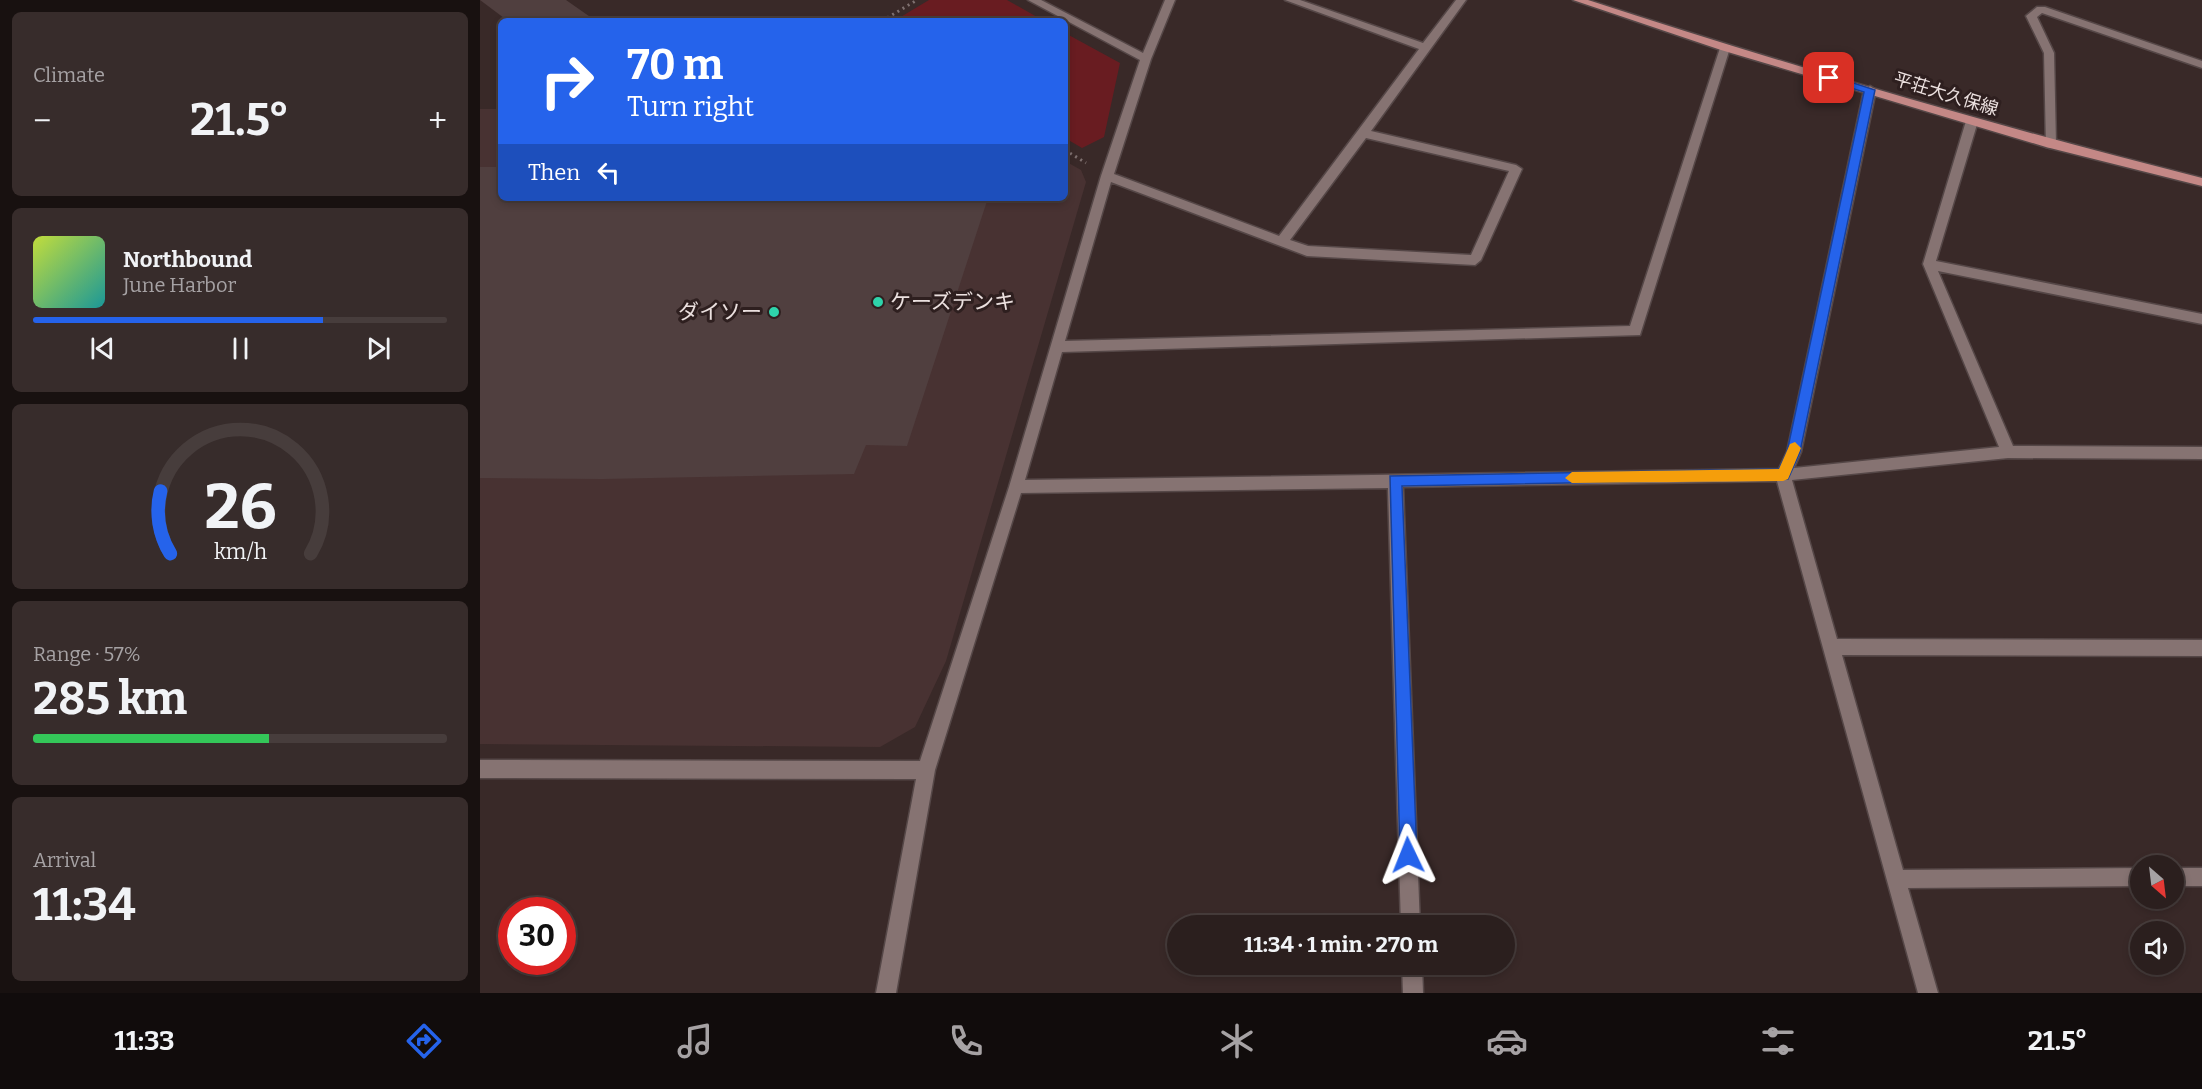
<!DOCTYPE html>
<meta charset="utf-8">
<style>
body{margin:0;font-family:Bitter,"Noto Sans JP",serif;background:#372c2b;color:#f1f3f6;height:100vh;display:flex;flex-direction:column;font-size:22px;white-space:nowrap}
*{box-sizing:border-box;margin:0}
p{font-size:20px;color:#a6a2a4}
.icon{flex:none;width:33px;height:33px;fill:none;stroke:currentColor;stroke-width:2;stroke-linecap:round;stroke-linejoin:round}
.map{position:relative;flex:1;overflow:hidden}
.sheet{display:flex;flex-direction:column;gap:12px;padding:12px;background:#181110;width:480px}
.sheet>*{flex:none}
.banner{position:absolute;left:18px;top:18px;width:570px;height:183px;border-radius:9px;box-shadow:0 3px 9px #0003,0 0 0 2px #473d3c;background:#2563eb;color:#fff;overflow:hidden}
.needle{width:39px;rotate:152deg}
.controls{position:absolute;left:1650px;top:855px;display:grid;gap:12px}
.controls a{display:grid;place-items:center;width:54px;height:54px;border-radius:50%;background:#2b1f1e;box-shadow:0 3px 9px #0003,0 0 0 2px #473d3c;font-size:30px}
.speed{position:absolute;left:18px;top:897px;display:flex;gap:12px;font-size:30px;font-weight:700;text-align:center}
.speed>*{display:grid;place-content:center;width:78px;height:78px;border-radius:50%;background:#2b1f1e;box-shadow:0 3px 9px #0003,0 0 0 2px #473d3c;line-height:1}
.speed .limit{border:9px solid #d22;background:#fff;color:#111}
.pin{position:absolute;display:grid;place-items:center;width:51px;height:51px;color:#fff;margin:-26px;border-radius:12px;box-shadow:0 3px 9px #0006}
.me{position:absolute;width:66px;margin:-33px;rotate:358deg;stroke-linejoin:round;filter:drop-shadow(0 0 4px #0008)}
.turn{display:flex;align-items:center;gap:21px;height:126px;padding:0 30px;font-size:27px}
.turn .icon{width:78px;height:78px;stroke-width:2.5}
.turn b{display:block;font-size:42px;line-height:51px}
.then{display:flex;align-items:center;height:57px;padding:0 30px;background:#0003;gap:12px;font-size:22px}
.big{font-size:45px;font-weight:700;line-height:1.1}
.sheet .widget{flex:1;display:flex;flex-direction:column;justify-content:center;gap:9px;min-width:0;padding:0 21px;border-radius:9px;background:#372c2b}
.sheet .dial{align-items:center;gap:0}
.dial svg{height:156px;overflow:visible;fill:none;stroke:#473d3c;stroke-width:7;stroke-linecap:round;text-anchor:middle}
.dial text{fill:#f1f3f6;stroke:none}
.song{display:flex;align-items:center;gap:18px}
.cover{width:72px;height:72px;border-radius:9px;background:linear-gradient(135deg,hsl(70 70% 55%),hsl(180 70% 35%))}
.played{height:6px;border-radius:3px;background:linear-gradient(90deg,#2563eb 70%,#473d3c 70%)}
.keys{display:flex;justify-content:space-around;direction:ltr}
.heat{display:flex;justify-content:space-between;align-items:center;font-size:33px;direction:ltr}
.charge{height:9px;border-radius:4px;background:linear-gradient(90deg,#34c759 57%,#473d3c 0)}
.trip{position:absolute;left:687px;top:915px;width:348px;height:60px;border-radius:30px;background:#2b1f1e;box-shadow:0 3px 9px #0003,0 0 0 2px #473d3c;font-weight:700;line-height:60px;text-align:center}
.dock{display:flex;height:96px;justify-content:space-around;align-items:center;background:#110c0c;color:#a6a2a4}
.dock .icon{width:42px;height:42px}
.dock .selected{color:#2563eb}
.dock b{font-size:27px;color:#f1f3f6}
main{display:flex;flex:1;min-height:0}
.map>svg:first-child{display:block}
</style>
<main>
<section class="sheet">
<div class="widget"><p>Climate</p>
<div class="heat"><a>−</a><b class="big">21.5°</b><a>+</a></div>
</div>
<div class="widget">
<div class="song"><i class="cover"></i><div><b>Northbound</b><p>June Harbor</p></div></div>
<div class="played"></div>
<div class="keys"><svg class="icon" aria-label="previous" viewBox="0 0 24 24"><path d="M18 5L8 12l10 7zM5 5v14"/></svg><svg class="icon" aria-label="pause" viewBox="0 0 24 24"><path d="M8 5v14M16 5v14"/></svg><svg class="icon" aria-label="next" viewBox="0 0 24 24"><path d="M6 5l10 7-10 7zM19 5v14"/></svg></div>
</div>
<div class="widget dial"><svg viewBox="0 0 100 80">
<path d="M14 69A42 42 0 1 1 86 69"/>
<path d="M14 69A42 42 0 0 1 9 37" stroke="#2563eb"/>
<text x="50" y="56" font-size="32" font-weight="700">26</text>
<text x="50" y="72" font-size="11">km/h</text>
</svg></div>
<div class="widget"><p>Range · 57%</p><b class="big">285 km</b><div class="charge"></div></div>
<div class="widget"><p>Arrival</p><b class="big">11:34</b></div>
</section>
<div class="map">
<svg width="1722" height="993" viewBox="0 0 1722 993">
<rect width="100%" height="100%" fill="#392928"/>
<!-- built -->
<path fill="#483232" d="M0,109H21V198H585V161L601,170L606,182L466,661L435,727L400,747L0,744Z"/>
<!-- green -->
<path fill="#691c21" d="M449,0H527L564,21H414Z
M585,33L640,63L624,137L602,148L585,138Z"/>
<!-- building -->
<path fill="#503f3f" d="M0,0H86L116,21H28Z
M0,167H21V198H508L427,446L386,445L374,474L122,479L0,478Z"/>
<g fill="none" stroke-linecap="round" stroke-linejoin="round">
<defs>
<path id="minor" d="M548,0H561L663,53L685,0H695L671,59L634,174L799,236L939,49L805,0H820L943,43L976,0H986L891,131L1036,165L1042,169L1001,260L995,265L827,256L631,182L585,341L1150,326L1240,48L1245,45L1250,48L1160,335L582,352L545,480L1299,469L1307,452L1384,90L1390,86L1396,90L1321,452L1314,468L1519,447L1443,264L1486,121L1488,118H1496L1498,121L1456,261L1722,314V324L1458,271L1533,446L1722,447V459L1528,458L1312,480L1357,639L1722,640V656L1362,655L1423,870L1660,868V886L1428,888L1458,993H1438L1297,481L923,487L940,926H921L908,488L541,493L455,770L416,993H396L436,779L0,778V760L440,761L529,487L621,176L660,60ZM886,138L1029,171L991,255L828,246L810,240Z
M1557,7H1565L1722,61V68L1562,13L1557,17L1574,53L1576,144L1570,148L1566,147L1564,53L1546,16Z
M1694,868H1722V886H1694Z
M922,964H942L943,993H923Z"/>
<path id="major" d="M1093,0H1108C1311,66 1515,126 1722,178V186L1566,147L1241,50Z"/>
</defs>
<!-- minor casing -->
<use href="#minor" stroke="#554747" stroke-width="3"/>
<!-- major casing -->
<use href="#major" stroke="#554747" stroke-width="3"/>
<!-- path -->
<path stroke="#7f7170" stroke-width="3" stroke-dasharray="2 4" stroke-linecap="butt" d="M402,21L437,0
M585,150L606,163"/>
<!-- minor -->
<use href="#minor" fill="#867372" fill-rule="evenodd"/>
<!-- major -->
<use href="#major" fill="#c48886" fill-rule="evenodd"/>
</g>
<!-- route -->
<path fill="#2563eb" stroke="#184099" stroke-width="1.5" d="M1349,75L1395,90L1320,452L1308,479L922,486L937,855L934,861L928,863L922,861L920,855L910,476L1299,469L1307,452L1384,92L1345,80L1344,78Z"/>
<!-- slow -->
<path fill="#f59e0b" d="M1315,442L1321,448L1308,479L1303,481L1092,483L1085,478L1092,472L1299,469L1310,444Z"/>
<!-- markers -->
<g fill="#2ed4ab" stroke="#2e1f1f" stroke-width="2">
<circle cx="398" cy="302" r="6"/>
<circle cx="294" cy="312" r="6"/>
</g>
<g text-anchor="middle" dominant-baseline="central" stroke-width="6" stroke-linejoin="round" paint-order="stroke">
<!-- far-street labels -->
<g font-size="18" fill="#ebe0df" stroke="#2e1f1f">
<text transform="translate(1466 94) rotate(17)">平荘大久保線</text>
</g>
<!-- poi labels -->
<g font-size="21" fill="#ebe0df" stroke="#2e1f1f" text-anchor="start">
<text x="410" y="302">ケーズデンキ</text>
<text x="282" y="312" text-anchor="end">ダイソー</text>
</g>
</g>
</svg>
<div class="controls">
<a><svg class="needle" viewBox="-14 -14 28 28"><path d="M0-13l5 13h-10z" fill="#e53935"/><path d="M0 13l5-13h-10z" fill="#a6a2a4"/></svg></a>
<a><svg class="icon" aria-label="sound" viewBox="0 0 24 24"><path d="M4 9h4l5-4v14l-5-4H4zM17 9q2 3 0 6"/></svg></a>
</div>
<div class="speed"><div class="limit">30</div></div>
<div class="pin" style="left:1349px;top:78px;background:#d93025"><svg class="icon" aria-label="arrive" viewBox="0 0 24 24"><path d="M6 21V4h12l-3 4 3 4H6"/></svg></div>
<svg class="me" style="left:928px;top:855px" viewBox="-20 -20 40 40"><path d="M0-17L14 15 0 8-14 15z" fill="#2563eb" stroke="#fff" stroke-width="4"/></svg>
<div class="trip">11:34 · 1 min · 270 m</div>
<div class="banner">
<div class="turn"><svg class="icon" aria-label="right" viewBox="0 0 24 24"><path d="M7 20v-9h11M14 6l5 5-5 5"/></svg><div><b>70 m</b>Turn right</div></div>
<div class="then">Then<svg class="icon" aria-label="left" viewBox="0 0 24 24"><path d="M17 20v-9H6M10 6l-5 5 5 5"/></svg></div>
</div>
</div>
</main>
<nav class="dock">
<b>11:33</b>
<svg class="icon selected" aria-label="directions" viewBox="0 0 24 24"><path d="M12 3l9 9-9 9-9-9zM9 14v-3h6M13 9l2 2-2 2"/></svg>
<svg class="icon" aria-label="music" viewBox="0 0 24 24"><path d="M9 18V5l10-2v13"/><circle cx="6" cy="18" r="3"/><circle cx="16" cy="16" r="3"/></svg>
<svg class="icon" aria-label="phone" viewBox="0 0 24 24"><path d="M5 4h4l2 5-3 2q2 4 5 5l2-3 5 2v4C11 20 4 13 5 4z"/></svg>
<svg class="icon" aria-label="climate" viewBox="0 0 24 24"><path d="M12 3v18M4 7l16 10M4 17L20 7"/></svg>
<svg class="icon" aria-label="car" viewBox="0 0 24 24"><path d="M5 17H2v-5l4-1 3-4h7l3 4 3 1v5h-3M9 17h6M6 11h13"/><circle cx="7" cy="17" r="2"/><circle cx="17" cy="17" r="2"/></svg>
<svg class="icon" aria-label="filters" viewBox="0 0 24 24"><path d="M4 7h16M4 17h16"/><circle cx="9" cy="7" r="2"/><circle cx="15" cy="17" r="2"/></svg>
<b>21.5°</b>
</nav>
